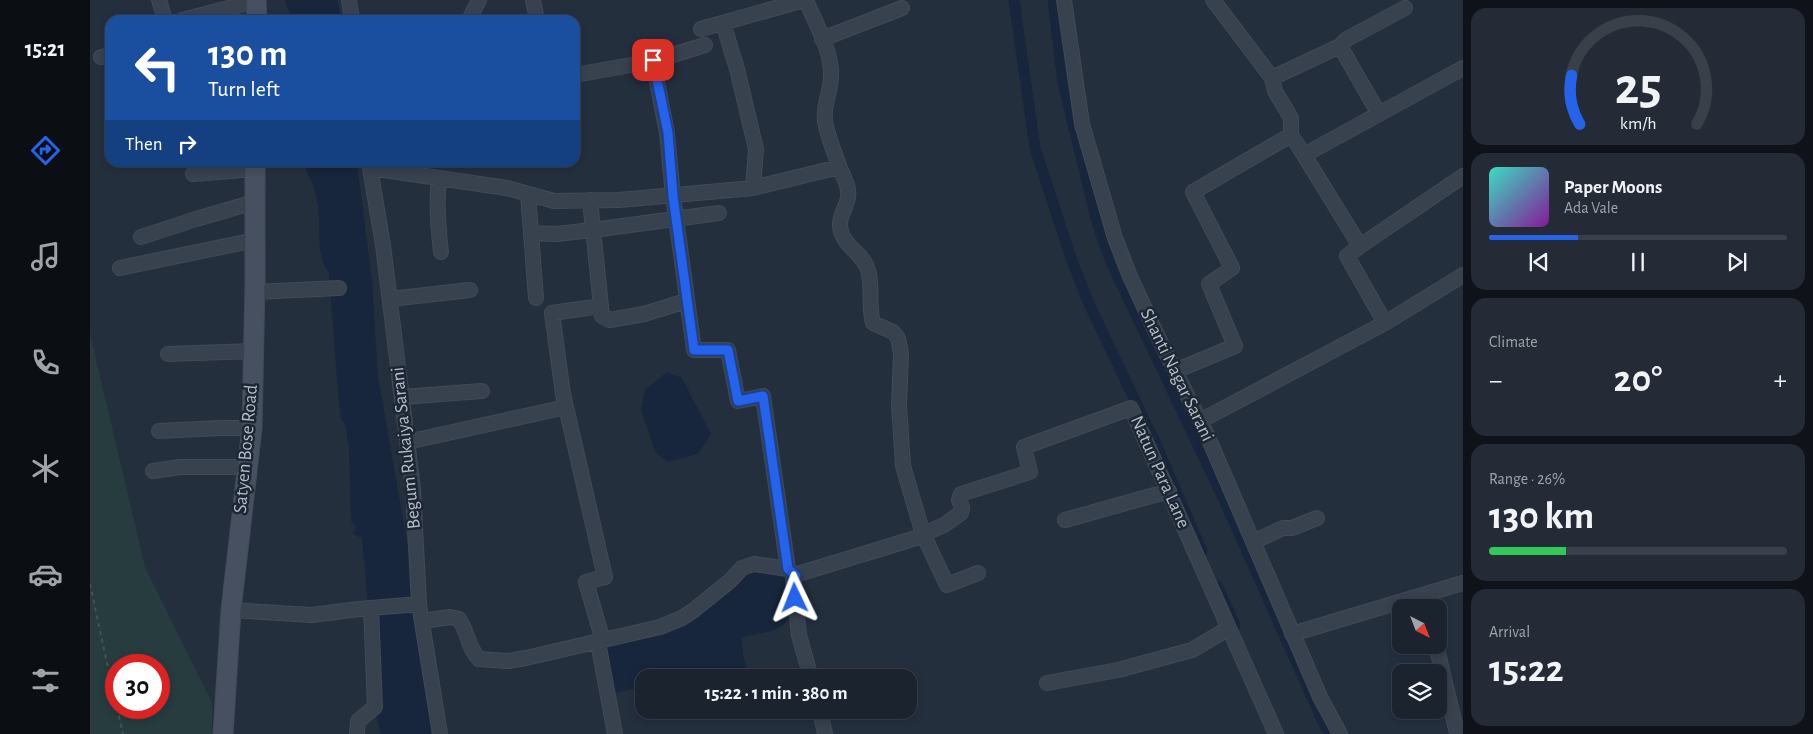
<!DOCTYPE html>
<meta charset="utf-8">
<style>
body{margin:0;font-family:"Alegreya Sans",sans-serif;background:#242b36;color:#f1f3f6;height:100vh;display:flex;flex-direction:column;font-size:19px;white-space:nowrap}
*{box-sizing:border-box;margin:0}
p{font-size:16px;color:#a0a4aa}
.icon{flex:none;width:28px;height:28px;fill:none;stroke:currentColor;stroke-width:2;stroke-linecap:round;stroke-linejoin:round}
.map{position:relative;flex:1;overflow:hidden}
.drawer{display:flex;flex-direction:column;gap:8px;padding:8px;background:#0f1319;width:350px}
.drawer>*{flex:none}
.banner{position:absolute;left:15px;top:15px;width:475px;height:152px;border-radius:15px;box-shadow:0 2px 8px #0003,0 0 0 1px #39404a;background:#1a4fa0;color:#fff;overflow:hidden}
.needle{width:32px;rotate:138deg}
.tools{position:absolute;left:1302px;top:599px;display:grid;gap:10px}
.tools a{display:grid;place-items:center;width:55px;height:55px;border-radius:10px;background:#1b232e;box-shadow:0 2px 8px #0003,0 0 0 1px #39404a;font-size:25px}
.speed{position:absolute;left:15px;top:654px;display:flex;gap:10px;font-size:25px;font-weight:700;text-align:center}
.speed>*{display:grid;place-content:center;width:65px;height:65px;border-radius:50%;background:#1b232e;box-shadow:0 2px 8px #0003,0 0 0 1px #39404a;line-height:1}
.speed .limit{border:8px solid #d22;background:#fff;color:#111}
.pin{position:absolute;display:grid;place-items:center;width:42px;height:42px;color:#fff;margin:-21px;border-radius:10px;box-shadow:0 2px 8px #0006}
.me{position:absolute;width:55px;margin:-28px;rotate:358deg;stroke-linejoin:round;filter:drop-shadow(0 0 4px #0008)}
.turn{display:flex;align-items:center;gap:18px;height:105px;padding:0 20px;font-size:22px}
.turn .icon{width:65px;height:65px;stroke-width:2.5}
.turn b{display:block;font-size:35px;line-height:42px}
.then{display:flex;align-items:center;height:48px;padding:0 20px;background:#0003;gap:10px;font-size:19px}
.big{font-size:38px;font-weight:600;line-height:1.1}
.drawer .widget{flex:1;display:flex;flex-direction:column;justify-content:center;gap:8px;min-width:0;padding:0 18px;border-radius:15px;background:#242b36}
.drawer .dial{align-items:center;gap:0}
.dial svg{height:130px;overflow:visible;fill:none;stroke:#39404a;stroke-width:7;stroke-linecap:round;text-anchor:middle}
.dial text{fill:#f1f3f6;stroke:none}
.song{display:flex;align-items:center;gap:15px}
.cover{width:60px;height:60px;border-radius:8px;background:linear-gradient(135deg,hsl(170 70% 55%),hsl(290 70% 35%))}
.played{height:5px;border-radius:2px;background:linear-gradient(90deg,#2563eb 30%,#39404a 30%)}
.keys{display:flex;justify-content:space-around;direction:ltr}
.heat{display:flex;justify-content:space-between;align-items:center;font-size:28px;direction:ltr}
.charge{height:8px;border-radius:4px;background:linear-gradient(90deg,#34c759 26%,#39404a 0)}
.trip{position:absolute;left:545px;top:669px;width:282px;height:50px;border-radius:15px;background:#1b232e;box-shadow:0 2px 8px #0003,0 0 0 1px #39404a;font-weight:600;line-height:50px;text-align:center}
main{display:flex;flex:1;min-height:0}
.tabs{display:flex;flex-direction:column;width:90px;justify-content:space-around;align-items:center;background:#0b0e12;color:#a0a4aa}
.tabs .icon{width:35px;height:35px}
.tabs .selected{color:#2563eb}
.tabs b{font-size:22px;color:#f1f3f6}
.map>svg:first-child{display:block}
</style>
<main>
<nav class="tabs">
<b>15:21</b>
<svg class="icon selected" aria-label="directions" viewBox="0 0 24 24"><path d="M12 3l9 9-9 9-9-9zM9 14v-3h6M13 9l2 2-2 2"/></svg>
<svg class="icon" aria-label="music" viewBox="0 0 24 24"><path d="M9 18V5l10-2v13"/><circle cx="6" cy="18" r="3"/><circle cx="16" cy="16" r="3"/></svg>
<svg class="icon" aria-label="phone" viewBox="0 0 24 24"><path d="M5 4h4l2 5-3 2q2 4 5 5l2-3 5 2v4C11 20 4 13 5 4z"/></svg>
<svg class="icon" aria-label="climate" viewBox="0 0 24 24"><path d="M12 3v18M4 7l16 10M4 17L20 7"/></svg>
<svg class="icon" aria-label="car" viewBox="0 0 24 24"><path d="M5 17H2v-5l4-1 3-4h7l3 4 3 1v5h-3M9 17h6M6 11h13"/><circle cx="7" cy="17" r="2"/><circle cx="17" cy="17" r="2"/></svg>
<svg class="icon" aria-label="filters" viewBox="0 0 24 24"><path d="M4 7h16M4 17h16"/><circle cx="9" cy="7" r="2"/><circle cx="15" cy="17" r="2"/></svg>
</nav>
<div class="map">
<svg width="1373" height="734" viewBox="0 0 1373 734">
<rect width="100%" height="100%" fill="#242f3e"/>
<!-- green -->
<path fill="#263c3f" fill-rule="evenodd" d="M0,334L55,567L122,703V734H0ZM26,665H69V708H26Z"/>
<!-- water -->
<path fill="#17263c" d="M195,0H248L251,20H203L196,5Z
M213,163H267L282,281L288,376L327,599L278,604L272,538L263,534L266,527L261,521L259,448L255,424L251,419L248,393L239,273C224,255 232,221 227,200C225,187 218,175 213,163Z
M577,372L592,378L621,434L608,454L578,462L566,453L551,411L555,390Z
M664,570L696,573L698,585L697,590L700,608L699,618L692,626L683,631L652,637L653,655L659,677L554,678V689H542L516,695L506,647L555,637L658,572Z
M326,611L346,734H291L284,708L279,615Z"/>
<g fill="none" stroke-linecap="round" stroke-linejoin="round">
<!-- canal -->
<path stroke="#17263c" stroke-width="11" d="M924,0L945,148L981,258L999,304L1065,442L1112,551
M963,0L973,83L1008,226L1021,262L1135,502L1234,724L1240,734
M1128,587L1145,625"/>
<defs>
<path id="street" d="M69,0L75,20
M259,0L262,20
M443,0L447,20
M716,0C725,23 742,50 741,76C741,91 733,105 735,121C737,134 745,155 750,168C753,177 760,187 758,197C757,207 749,215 750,226C752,247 774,253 778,270C783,287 778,306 783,323L803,332L808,338L811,353L809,405L813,466L833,534L826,538L708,574L703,579L709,635L721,678
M974,0L992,124L1025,238L1039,274L1065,331L1117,435L1230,697L1250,734
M1123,0L1182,78L1185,91L1201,118V135
M92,20L166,1
M379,20L389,0
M633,23L647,69L666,149L663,188
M611,29L714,0
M732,39L812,8
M1250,46L1289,114
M11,57L20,55
M563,61L577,133L583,196L604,350H638L648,401L673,396L698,569
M485,75L563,61L615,45
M1182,78L1250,46L1257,39L1315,8
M279,162L293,245L323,489L329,604L350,734
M280,168L417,188L464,201L529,200L663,188L749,167
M103,174L165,169
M349,178C346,203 348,227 351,252
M438,194L446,298
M500,200L512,316L520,320L554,314L596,301
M441,233L466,234L503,230L629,213
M51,237L106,219L165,202
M1270,246L1373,176
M30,268L165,240
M165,292L249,288
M300,299L380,290
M511,306L462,313L473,394L515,577L496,582L513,641
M1295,323L1373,275
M78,354L164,351
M1085,371L1145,346L1119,284L1142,268L1103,192L1201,135L1214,155L1373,68
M312,397L392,391
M1110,421L1295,323L1257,256L1270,246L1214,155
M69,431L130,428H162
M317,442L467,409
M63,471L90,467H157
M975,520L1079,491
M1163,542L1193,528H1202L1227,518
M888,573L857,585L833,534L854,525L871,513L872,507L869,500L871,494L940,472L934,447L1041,408L1186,734
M141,610L222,615L269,609L329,604
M332,621L360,617L369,619C378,632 378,648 389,659L418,661L436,658L570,627L592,618L604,610L640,581L652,568L664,564L698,569L703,574
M1202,634L1373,583
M508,642L525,734
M1346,645L1366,729L1373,728
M957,683L1028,670L1102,650L1139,628
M730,710L735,734
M267,734L268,721L285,707L281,608"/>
<path id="secondary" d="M166,0L167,20
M133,734L141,610L162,428L165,283V162"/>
</defs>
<!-- street casing -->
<use href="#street" stroke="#414a57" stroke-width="16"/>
<!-- secondary casing -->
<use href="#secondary" stroke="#414a57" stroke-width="21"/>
<!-- path -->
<path stroke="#3f5557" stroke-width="2" stroke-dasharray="4 4" stroke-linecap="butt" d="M0,584L26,705
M27,708L33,734"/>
<!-- street -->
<use href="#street" stroke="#38414e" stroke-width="14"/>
<!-- secondary -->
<use href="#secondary" stroke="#465061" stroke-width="19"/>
</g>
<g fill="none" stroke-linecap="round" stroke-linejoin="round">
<defs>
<path id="route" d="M563,60L578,133L583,196L604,350H638L648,401L673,396L698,569L706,576L703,579L705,598"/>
</defs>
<!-- route casing -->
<use href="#route" stroke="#184099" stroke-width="12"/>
<!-- route -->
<use href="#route" stroke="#2563eb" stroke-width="9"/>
</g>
<g text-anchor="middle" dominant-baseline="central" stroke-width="5" stroke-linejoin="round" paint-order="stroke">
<!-- street labels -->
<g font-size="19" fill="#b4bcc9" stroke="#1d2633">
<text transform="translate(1087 375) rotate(64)">Shanti Nagar Sarani</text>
<text transform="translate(316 448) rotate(-96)">Begum Rukaiya Sarani</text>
<text transform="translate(156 449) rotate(-85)">Satyen Bose Road</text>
<text transform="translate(1070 472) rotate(66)">Natun Para Lane</text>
</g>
</g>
</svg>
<div class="tools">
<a><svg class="needle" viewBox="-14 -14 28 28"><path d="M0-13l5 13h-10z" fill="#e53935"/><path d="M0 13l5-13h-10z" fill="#a0a4aa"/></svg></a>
<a><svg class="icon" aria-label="layers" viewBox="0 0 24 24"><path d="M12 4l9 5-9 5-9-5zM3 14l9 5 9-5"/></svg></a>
</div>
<div class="speed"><div class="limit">30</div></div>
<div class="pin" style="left:563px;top:60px;background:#d93025"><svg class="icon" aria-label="arrive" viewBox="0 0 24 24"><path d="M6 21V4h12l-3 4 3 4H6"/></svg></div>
<svg class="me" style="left:705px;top:598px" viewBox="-20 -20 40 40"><path d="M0-17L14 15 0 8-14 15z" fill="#2563eb" stroke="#fff" stroke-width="4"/></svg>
<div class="trip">15:22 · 1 min · 380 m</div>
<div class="banner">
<div class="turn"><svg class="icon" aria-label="left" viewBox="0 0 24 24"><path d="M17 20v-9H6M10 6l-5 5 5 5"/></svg><div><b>130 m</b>Turn left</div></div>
<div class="then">Then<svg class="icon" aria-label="right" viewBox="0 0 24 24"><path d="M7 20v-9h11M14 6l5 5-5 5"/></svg></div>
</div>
</div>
<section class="drawer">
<div class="widget dial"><svg viewBox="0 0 100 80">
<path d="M14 69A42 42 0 1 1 86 69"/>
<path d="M14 69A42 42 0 0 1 9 39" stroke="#2563eb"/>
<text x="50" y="56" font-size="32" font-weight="700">25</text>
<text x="50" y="72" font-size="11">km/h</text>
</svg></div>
<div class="widget">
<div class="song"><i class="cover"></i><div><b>Paper Moons</b><p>Ada Vale</p></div></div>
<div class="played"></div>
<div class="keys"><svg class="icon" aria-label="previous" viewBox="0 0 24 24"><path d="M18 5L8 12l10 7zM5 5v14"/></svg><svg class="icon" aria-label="pause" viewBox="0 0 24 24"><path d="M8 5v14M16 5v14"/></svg><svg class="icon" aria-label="next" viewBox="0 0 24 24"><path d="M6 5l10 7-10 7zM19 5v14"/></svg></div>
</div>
<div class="widget"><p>Climate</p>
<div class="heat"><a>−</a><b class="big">20°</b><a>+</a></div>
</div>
<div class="widget"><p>Range · 26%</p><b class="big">130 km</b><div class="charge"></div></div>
<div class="widget"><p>Arrival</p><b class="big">15:22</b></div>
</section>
</main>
